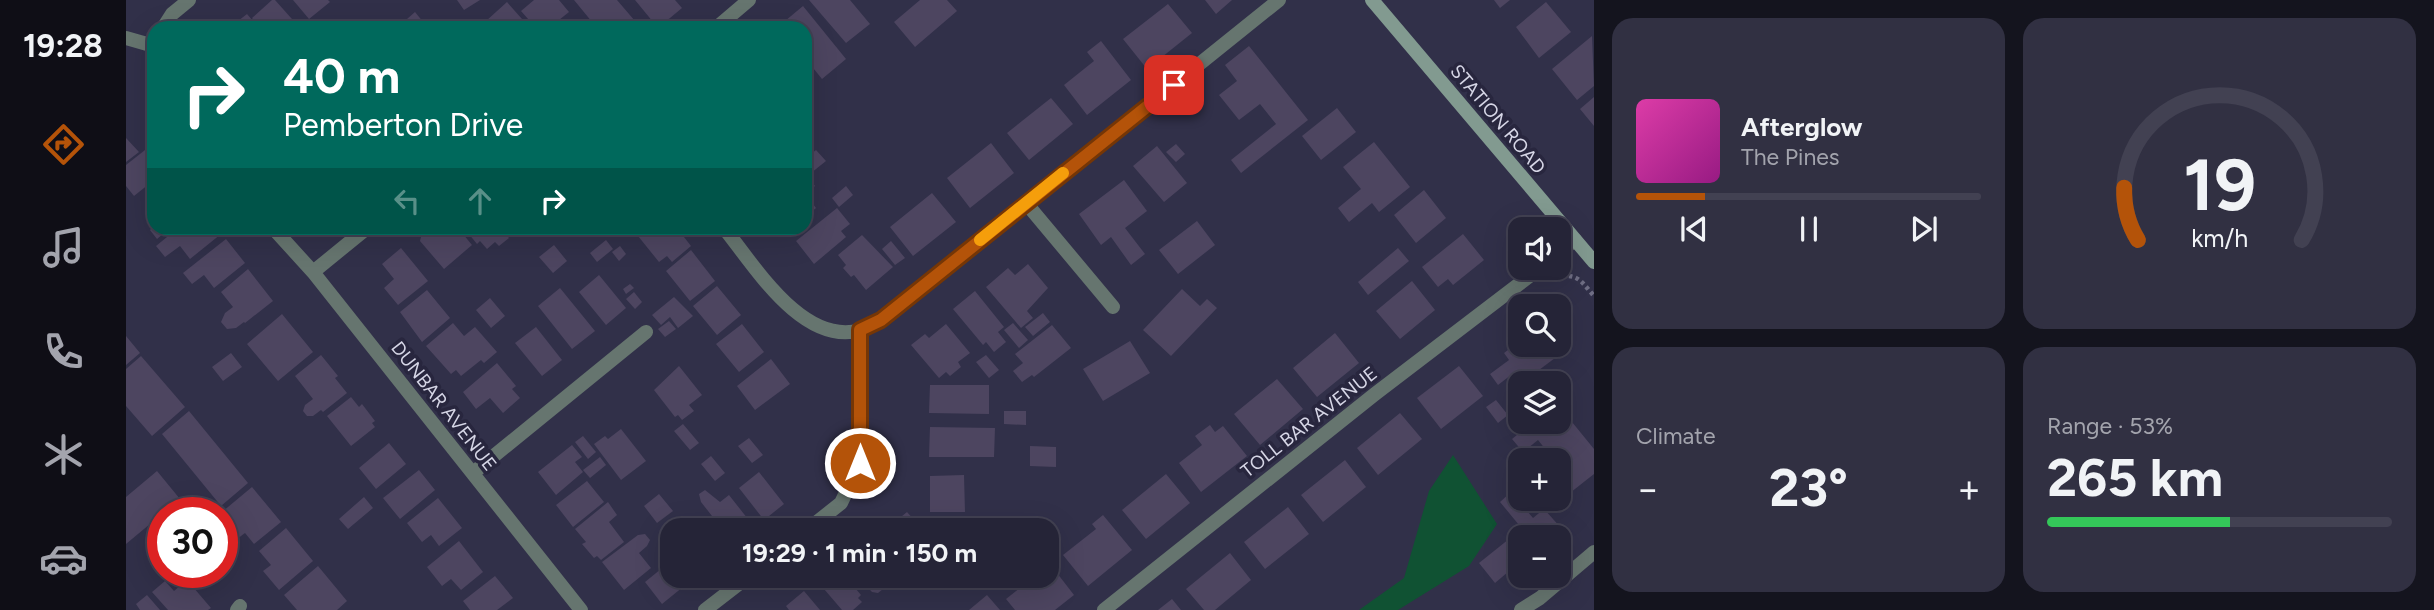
<!DOCTYPE html>
<meta charset="utf-8">
<style>
body{margin:0;font-family:Figtree,sans-serif;background:#313042;color:#f1f3f6;height:100vh;display:flex;flex-direction:column;font-size:26px;white-space:nowrap}
*{box-sizing:border-box;margin:0}
p{font-size:23px;color:#a3a4ad}
.icon{flex:none;width:38px;height:38px;fill:none;stroke:currentColor;stroke-width:2;stroke-linecap:round;stroke-linejoin:round}
.map{position:relative;flex:1;overflow:hidden}
.side{display:flex;flex-direction:column;gap:18px;padding:18px;background:#14141e;width:840px}
.side>*{flex:none}
.banner{position:absolute;left:21px;top:21px;width:665px;height:214px;border-radius:21px;box-shadow:0 7px 28px #0002,0 0 0 2px #424152;background:#00695c;color:#fff;overflow:hidden}
.buttons{position:absolute;left:1382px;top:217px;display:grid;gap:14px}
.buttons a{display:grid;place-items:center;width:63px;height:63px;border-radius:14px;background:#252437;box-shadow:0 7px 28px #0002,0 0 0 2px #424152;font-size:35px}
.speed{position:absolute;left:21px;top:497px;display:flex;gap:14px;font-size:35px;font-weight:700;text-align:center}
.speed>*{display:grid;place-content:center;width:91px;height:91px;border-radius:50%;background:#252437;box-shadow:0 7px 28px #0002,0 0 0 2px #424152;line-height:1}
.speed .limit{border:10px solid #d22;background:#fff;color:#111}
.pin{position:absolute;display:grid;place-items:center;width:60px;height:60px;color:#fff;margin:-30px;border-radius:14px;box-shadow:0 4px 10px #0006}
.me{position:absolute;width:77px;margin:-38px;rotate:0deg;stroke-linejoin:round;filter:drop-shadow(0 0 5px #0008)}
.turn{display:flex;align-items:center;gap:24px;height:147px;padding:0 21px;font-size:32px}
.turn .icon{width:91px;height:91px;stroke-width:2.5}
.turn b{display:block;font-size:49px;line-height:60px}
.lanes{display:flex;align-items:center;height:66px;padding:0 21px;background:#0003;justify-content:center;gap:35px;direction:ltr}
.lanes .off{opacity:.35}
.big{font-size:52px;font-weight:700;line-height:1.1}
.side .widget{flex:1;display:flex;flex-direction:column;justify-content:center;gap:10px;min-width:0;padding:0 24px;border-radius:21px;background:#313042}
.side .dial{align-items:center;gap:0}
.dial svg{height:182px;overflow:visible;fill:none;stroke:#424152;stroke-width:7;stroke-linecap:round;text-anchor:middle}
.dial text{fill:#f1f3f6;stroke:none}
.song{display:flex;align-items:center;gap:21px}
.cover{width:84px;height:84px;border-radius:10px;background:linear-gradient(135deg,hsl(320 70% 55%),hsl(310 70% 35%))}
.played{height:7px;border-radius:4px;background:linear-gradient(90deg,#b45309 20%,#424152 20%)}
.keys{display:flex;justify-content:space-around;direction:ltr}
.heat{display:flex;justify-content:space-between;align-items:center;font-size:38px;direction:ltr}
.charge{height:10px;border-radius:5px;background:linear-gradient(90deg,#34c759 53%,#424152 0)}
.side .tiles{flex:1;display:grid;gap:18px;grid-template-columns:repeat(2,1fr)}
.trip{position:absolute;left:534px;top:518px;width:399px;height:70px;border-radius:21px;background:#252437;box-shadow:0 7px 28px #0002,0 0 0 2px #424152;font-weight:700;line-height:70px;text-align:center}
main{display:flex;flex:1;min-height:0}
.tabs{display:flex;flex-direction:column;width:126px;justify-content:space-around;align-items:center;background:#0f0e16;color:#a3a4ad}
.tabs .icon{width:49px;height:49px}
.tabs .current{color:#b45309}
.tabs b{font-size:32px;color:#f1f3f6}
.map>svg:first-child{display:block}
</style>
<main>
<nav class="tabs">
<b>19:28</b>
<svg class="icon current" aria-label="directions" viewBox="0 0 24 24"><path d="M12 3l9 9-9 9-9-9zM9 14v-3h6M13 9l2 2-2 2"/></svg>
<svg class="icon" aria-label="music" viewBox="0 0 24 24"><path d="M9 18V5l10-2v13"/><circle cx="6" cy="18" r="3"/><circle cx="16" cy="16" r="3"/></svg>
<svg class="icon" aria-label="phone" viewBox="0 0 24 24"><path d="M5 4h4l2 5-3 2q2 4 5 5l2-3 5 2v4C11 20 4 13 5 4z"/></svg>
<svg class="icon" aria-label="climate" viewBox="0 0 24 24"><path d="M12 3v18M4 7l16 10M4 17L20 7"/></svg>
<svg class="icon" aria-label="car" viewBox="0 0 24 24"><path d="M5 17H2v-5l4-1 3-4h7l3 4 3 1v5h-3M9 17h6M6 11h13"/><circle cx="7" cy="17" r="2"/><circle cx="17" cy="17" r="2"/></svg>
</nav>
<div class="map">
<svg width="1468" height="610" viewBox="0 0 1468 610">
<rect width="100%" height="100%" fill="#313049"/>
<!-- green -->
<path fill="#105233" d="M1327,455L1371,524L1343,566L1272,610H1233L1278,578L1303,491Z"/>
<!-- building -->
<path fill="#4d4560" d="M146,0H149L174,28H135L126,18Z
M167,0H202L204,2L183,19Z
M331,0H354L338,10Z
M408,0H433L443,12L433,20L437,25L433,28H410L395,11Z
M448,0H491L515,28H492L486,22L478,28H471Z
M509,0H549L556,8L532,28Z
M683,0H724L744,24L720,43Z
M794,0H821L831,11L789,47L768,22Z
M1079,0H1106L1090,14Z
M1368,0H1384L1374,8Z
M381,2L404,28H366L360,21Z
M1420,2L1445,32L1413,58L1390,27Z
M1042,4L1066,33L1021,69L997,39Z
M677,6L720,59L696,79L679,58V28H655L653,26Z
M289,12L302,28H275L273,26Z
M121,14L133,28H118L112,21Z
M1466,36L1468,86L1451,100L1426,69Z
M975,41L1005,80L961,115L938,85L968,61L961,52Z
M1123,46L1182,120L1115,173L1105,160L1150,124L1134,104L1113,120L1093,95L1111,81L1099,65Z
M1468,97V126L1454,109Z
M925,98L947,124L903,160L881,133Z
M1211,108L1230,132L1195,160L1176,136Z
M0,138L13,152L0,162Z
M1248,142L1284,187L1253,212L1246,203L1223,222L1212,208L1235,189L1217,167Z
M865,143L888,173L844,208L821,178Z
M1050,144L1059,154L1050,162L1040,152Z
M1031,146L1061,183L1038,202L1007,166Z
M19,150L27,160L28,180L8,196L0,186V165Z
M690,150L700,161L685,173L679,165V159Z
M682,177L689,186L679,194V179Z
M998,180L1021,211L999,228L1019,254L1005,265L985,237L975,245L953,214Z
M720,186L727,195L713,207L706,198Z
M1298,190L1320,218L1290,243L1268,215Z
M806,193L830,222L787,256L764,227Z
M679,194L690,208L679,217Z
M28,195V209L21,200Z
M711,208L724,224L715,231L720,237L688,264L670,241Z
M1071,221L1089,245L1052,274L1033,250Z
M26,228H44L31,239L24,230Z
M52,228H90L95,234L64,259L54,246L39,257L30,246Z
M310,228H332L346,245L318,269L294,241L296,233Z
M338,228H374L383,238L373,246L369,242L361,249L354,241L351,244Z
M523,228H551L565,246L546,262L541,256L533,262L512,236Z
M652,228H666L658,234Z
M1337,234L1358,260L1327,285L1322,279L1312,287L1296,267Z
M736,235L767,267L740,290L728,275L725,277L717,268L720,265L712,255Z
M100,239L119,263L88,288L78,275L66,284L57,273Z
M480,240L487,249L471,262L464,253Z
M765,241L779,258L769,265L756,249Z
M428,245L441,261L427,273L413,257Z
M494,246L500,254L493,261L486,252Z
M275,248L302,281L272,305L258,288L268,279L256,264Z
M1272,248L1283,261L1242,295L1232,282Z
M565,250L589,281L564,301L540,271Z
M902,264L922,288L901,311L907,318L895,328L860,287L882,268L889,275Z
M122,269L147,301L119,323L118,322L110,328L101,329L95,322L99,313L107,307L95,292Z
M473,275L500,308L480,325L453,292Z
M1286,281L1309,310L1274,339L1250,311Z
M504,284L508,288L500,294L497,289Z
M591,286L615,315L591,335L567,306Z
M434,288L469,331L446,349L412,306Z
M1056,289L1074,306L1081,299L1091,308L1045,356L1017,330Z
M301,290L324,318L296,342L274,312Z
M849,291L878,327L872,332L880,342L868,352L860,342L857,345L827,309Z
M508,292L516,302L509,309L500,299Z
M548,297L567,316L552,328L544,317L535,325L526,315Z
M364,298L379,316L365,328L350,310Z
M917,313L924,322L907,336L899,327Z
M156,314L187,352L152,381L121,344Z
M543,321L550,329L539,337L532,329Z
M327,323L338,336L349,327L371,352L358,363L355,360L335,376L330,370L325,374L300,346Z
M887,323L902,340L893,348L878,330Z
M616,324L638,352L613,372L590,344Z
M820,324L844,353L832,362L835,367L824,376L820,372L813,378L785,345L799,334L803,338Z
M926,325L945,348L908,377L906,375L896,382L887,371L897,363L889,354Z
M410,327L436,360L416,376L389,343Z
M1209,333L1233,363L1191,397L1167,368Z
M0,336L14,353L0,365Z
M1395,340V345H1425L1433,355L1393,385L1385,375L1372,385L1364,374L1383,360L1378,353Z
M1004,341L1024,373L977,401L957,369Z
M105,353L116,367L97,381L86,367Z
M195,355L212,376L209,378L221,393L197,412L195,410L187,416H181L177,411L179,405L187,399L169,376Z
M860,355L873,370L863,378L850,362Z
M15,356L59,407L26,436L0,406V369Z
M645,359L664,384L629,410L611,386Z
M371,363L390,386L386,389L394,398L377,413L364,398L350,409L337,392Z
M553,366L576,395L563,405L568,411L556,420L552,415L549,417L528,390Z
M1333,366L1357,396L1315,429L1291,398Z
M1151,379L1177,409L1134,445L1108,414Z
M804,385H863V414L803,413Z
M1395,385V403L1389,408L1380,397Z
M225,397L233,407L236,404L249,421L246,423L249,427L225,446L201,416Z
M1370,400L1382,415L1372,423L1360,407Z
M1433,406L1468,449V474L1435,500L1433,498V479L1439,474L1433,467V460H1428L1412,440L1397,452L1386,439L1407,422H1433Z
M63,411L122,483L95,506L36,434Z
M878,411H900V425L878,424Z
M1274,413L1296,439L1252,475L1231,448Z
M557,424L573,443L564,450L548,431Z
M1084,425L1089,432L1097,426L1121,456L1075,492L1053,463L1076,445L1069,436Z
M804,427L869,428L868,457H803Z
M495,429L520,461L495,480L468,444L479,436L482,439Z
M457,436L470,452L462,459L449,442Z
M623,438L637,455L626,463L612,446Z
M263,443L280,464L250,489L233,468Z
M446,445L456,457L449,462L457,472L430,495L412,472Z
M904,446L930,447V467L904,466Z
M585,456L599,473L589,481L575,464Z
M474,457L480,465L464,478L457,470Z
M1219,460L1240,487L1197,522L1175,495Z
M293,470L309,490L274,519L257,498Z
M31,471L54,499L0,544V497Z
M633,472L658,504L638,520L613,488Z
M1040,474L1064,503L1020,539L996,510Z
M838,475L839,512H804V476Z
M461,481L478,502L447,527L430,505Z
M126,487L155,522L128,544L119,533L111,539L96,522V512Z
M579,490L594,502L603,495L629,528L626,530H597L575,502L573,494Z
M1385,492L1407,518L1418,509L1436,529L1427,537H1403L1374,502Z
M533,494L547,511L531,523L518,506Z
M238,497L247,508L222,529L213,519Z
M312,498L336,528L313,546L305,535L296,542L281,523Z
M482,502L491,515L483,522L498,542L475,560L471,556L468,558L456,544L460,542L449,529Z
M1162,507L1183,534L1139,569L1118,542Z
M781,512L797,530H752L761,522L764,526Z
M977,515L1006,550L962,586L937,555L970,529L966,524Z
M577,517L587,530H560Z
M160,528L187,561L153,590L137,571L145,565L133,551Z
M519,534L524,540L521,546L513,553L525,568L498,590L476,562L512,535Z
M1383,539L1395,554V576H1410L1395,588L1382,572L1369,583L1353,563Z
M333,541L357,572L335,590L325,579L316,586L301,567Z
M1104,553L1125,580L1089,610H1078L1060,589Z
M546,560V576H566L568,578L536,604L519,582Z
M924,564L948,595L929,610H889L880,599L909,576H920V567Z
M192,566L221,601L211,610H171L158,595Z
M369,576L387,598L371,610H344L337,601Z
M700,576H719L735,595L732,598L736,602L727,610H716L692,582Z
M731,576H751L757,583V589L752,593L746,592Z
M61,580L85,608L82,610H42L26,592L39,581L48,591Z
M678,591L694,610H663L660,606Z
M21,595L34,610H14L10,604Z
M861,595L874,610H843Z
M1046,599L1055,610H1032Z"/>
<g fill="none" stroke-linecap="round" stroke-linejoin="round">
<!-- path -->
<path stroke="#6f6e84" stroke-width="4.5" stroke-dasharray="3.5 3.5" stroke-linecap="butt" d="M1429,278C1451,272 1454,280 1468,296"/>
<!-- street -->
<path stroke="#66756f" stroke-width="14" d="M37,28L46,14L63,0
M590,28L623,0
M0,38L28,46
M28,57V81
M900,203L987,307
M147,228L187,272L455,610
M598,228C628,265 677,347 735,330C742,328 748,323 755,320L1153,0
M1433,252L1449,240
M187,272L241,228
M347,473L520,332
M681,530L715,503L734,463V330
M111,610L114,606
M579,610L623,576
M978,610L1249,394L1414,268
M1395,610L1414,598L1468,552"/>
<!-- secondary -->
<path stroke="#829a90" stroke-width="14" d="M1246,0L1468,262"/>
</g>
<g fill="none" stroke-linecap="round" stroke-linejoin="round">
<defs>
<path id="route" d="M734,463V330L755,320L1048,85"/>
</defs>
<!-- route casing -->
<use href="#route" stroke="#753606" stroke-width="18"/>
<!-- route -->
<use href="#route" stroke="#b45309" stroke-width="12"/>
<!-- slow -->
<path stroke="#f59e0b" stroke-width="12" d="M854,240L937,173"/>
</g>
<g text-anchor="middle" dominant-baseline="central" stroke-width="7" stroke-linejoin="round" paint-order="stroke">
<!-- street labels -->
<g font-size="19" fill="#d6d6e6" stroke="#28263e">
<text transform="translate(1372 119) rotate(50)">STATION ROAD</text>
<text transform="translate(318 406) rotate(52)">DUNBAR AVENUE</text>
<text transform="translate(1183 422) rotate(-38)">TOLL BAR AVENUE</text>
</g>
</g>
</svg>
<div class="buttons">
<a><svg class="icon" aria-label="sound" viewBox="0 0 24 24"><path d="M4 9h4l5-4v14l-5-4H4zM17 9q2 3 0 6"/></svg></a>
<a><svg class="icon" aria-label="search" viewBox="0 0 24 24"><circle cx="10" cy="10" r="6"/><path d="M15 15l6 6"/></svg></a>
<a><svg class="icon" aria-label="layers" viewBox="0 0 24 24"><path d="M12 4l9 5-9 5-9-5zM3 14l9 5 9-5"/></svg></a>
<a>+</a>
<a>−</a>
</div>
<div class="speed"><div class="limit">30</div></div>
<div class="pin" style="left:1048px;top:85px;background:#d93025"><svg class="icon" aria-label="arrive" viewBox="0 0 24 24"><path d="M6 21V4h12l-3 4 3 4H6"/></svg></div>
<svg class="me" style="left:734px;top:463px" viewBox="-20 -20 40 40"><circle r="17" fill="#b45309" stroke="#fff" stroke-width="3"/><path d="M0-11L8 9 0 5-8 9z" fill="#fff"/></svg>
<div class="trip">19:29 · 1 min · 150 m</div>
<div class="banner">
<div class="turn"><svg class="icon" aria-label="right" viewBox="0 0 24 24"><path d="M7 20v-9h11M14 6l5 5-5 5"/></svg><div><b>40 m</b>Pemberton Drive</div></div>
<div class="lanes"><svg class="icon off" aria-label="left" viewBox="0 0 24 24"><path d="M17 20v-9H6M10 6l-5 5 5 5"/></svg><svg class="icon off" aria-label="ahead" viewBox="0 0 24 24"><path d="M12 20V5M6 11l6-6 6 6"/></svg><svg class="icon" aria-label="right" viewBox="0 0 24 24"><path d="M7 20v-9h11M14 6l5 5-5 5"/></svg></div>
</div>
</div>
<section class="side">
<div class="tiles">
<div class="widget">
<div class="song"><i class="cover"></i><div><b>Afterglow</b><p>The Pines</p></div></div>
<div class="played"></div>
<div class="keys"><svg class="icon" aria-label="previous" viewBox="0 0 24 24"><path d="M18 5L8 12l10 7zM5 5v14"/></svg><svg class="icon" aria-label="pause" viewBox="0 0 24 24"><path d="M8 5v14M16 5v14"/></svg><svg class="icon" aria-label="next" viewBox="0 0 24 24"><path d="M6 5l10 7-10 7zM19 5v14"/></svg></div>
</div>
<div class="widget dial"><svg viewBox="0 0 100 80">
<path d="M14 69A42 42 0 1 1 86 69"/>
<path d="M14 69A42 42 0 0 1 8 46" stroke="#b45309"/>
<text x="50" y="56" font-size="32" font-weight="700">19</text>
<text x="50" y="72" font-size="11">km/h</text>
</svg></div>
<div class="widget"><p>Climate</p>
<div class="heat"><a>−</a><b class="big">23°</b><a>+</a></div>
</div>
<div class="widget"><p>Range · 53%</p><b class="big">265 km</b><div class="charge"></div></div>
</div>
</section>
</main>
